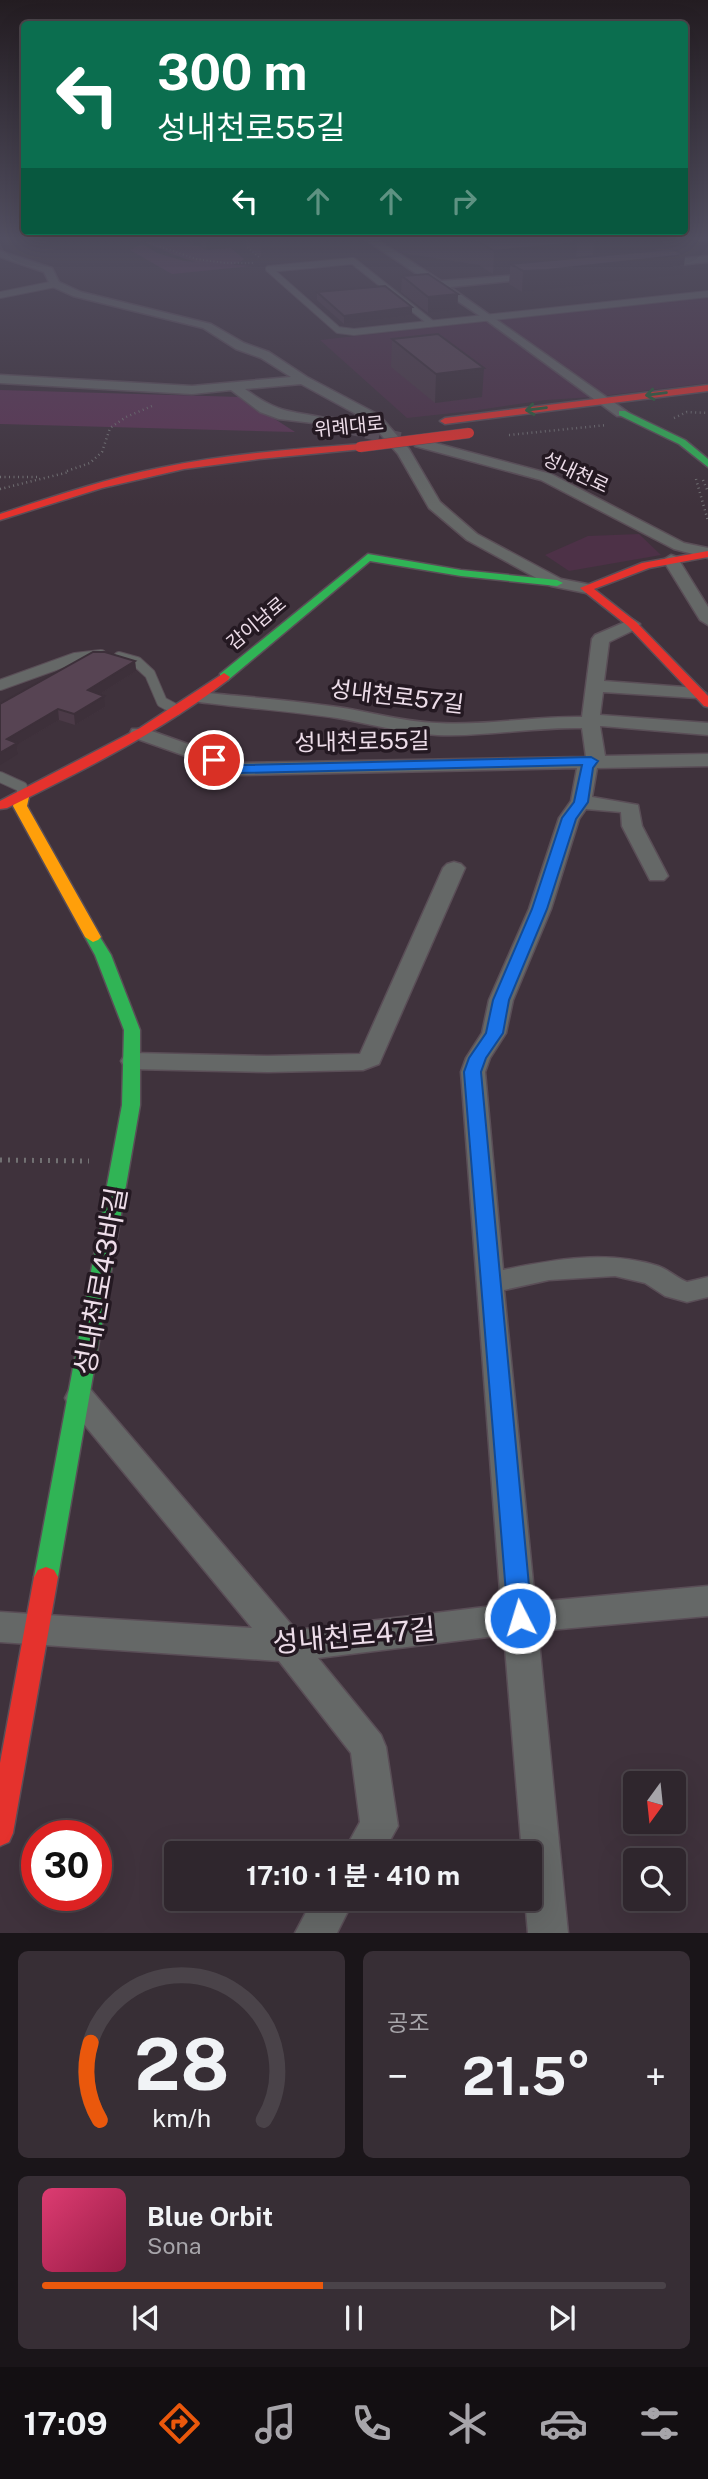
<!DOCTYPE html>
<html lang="ko">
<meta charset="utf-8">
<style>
body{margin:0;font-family:"Public Sans","Noto Sans KR",sans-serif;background:#372e35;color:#f1f3f6;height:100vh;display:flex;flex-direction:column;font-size:26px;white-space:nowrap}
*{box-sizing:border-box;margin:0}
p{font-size:23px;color:#a7a5aa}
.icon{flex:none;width:38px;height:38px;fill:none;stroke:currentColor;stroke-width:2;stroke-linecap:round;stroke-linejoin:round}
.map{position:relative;height:1933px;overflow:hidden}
.panel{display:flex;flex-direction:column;gap:18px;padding:18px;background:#1a1519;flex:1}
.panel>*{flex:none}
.top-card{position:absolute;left:21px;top:21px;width:667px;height:214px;border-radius:7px;box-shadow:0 7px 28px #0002,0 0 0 2px #4a4349;background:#0b6e4f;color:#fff;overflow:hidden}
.needle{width:46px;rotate:195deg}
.tools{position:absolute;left:623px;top:1771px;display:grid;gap:14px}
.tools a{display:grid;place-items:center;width:63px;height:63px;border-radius:7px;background:#2f262d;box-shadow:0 7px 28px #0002,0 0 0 2px #4a4349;font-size:35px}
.speed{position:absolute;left:21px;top:1820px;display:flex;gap:14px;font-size:35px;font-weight:700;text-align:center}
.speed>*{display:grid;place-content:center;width:91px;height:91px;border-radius:50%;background:#2f262d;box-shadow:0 7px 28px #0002,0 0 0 2px #4a4349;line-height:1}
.speed .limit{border:10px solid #d22;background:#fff;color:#111}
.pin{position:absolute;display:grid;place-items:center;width:60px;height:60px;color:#fff;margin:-30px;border:4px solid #fff;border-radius:50%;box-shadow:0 2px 7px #0007}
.me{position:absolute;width:77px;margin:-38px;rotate:355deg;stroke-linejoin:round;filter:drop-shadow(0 0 5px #0008)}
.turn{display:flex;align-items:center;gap:24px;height:147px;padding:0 21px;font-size:32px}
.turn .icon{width:91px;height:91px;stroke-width:2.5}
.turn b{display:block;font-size:49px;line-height:60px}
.lanes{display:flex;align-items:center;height:66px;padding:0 21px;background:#0003;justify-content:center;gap:35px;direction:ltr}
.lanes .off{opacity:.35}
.big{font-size:52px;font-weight:700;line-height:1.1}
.panel .tile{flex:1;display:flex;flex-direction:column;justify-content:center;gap:10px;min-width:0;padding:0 24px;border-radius:10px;background:#372e35}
.panel .dial{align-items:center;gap:0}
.dial svg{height:182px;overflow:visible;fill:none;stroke:#4a4349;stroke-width:7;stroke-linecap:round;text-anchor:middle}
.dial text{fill:#f1f3f6;stroke:none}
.song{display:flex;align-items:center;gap:21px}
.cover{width:84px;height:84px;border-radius:10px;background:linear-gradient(135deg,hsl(340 70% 55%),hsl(340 70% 35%))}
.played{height:7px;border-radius:4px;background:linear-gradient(90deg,#ea580c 45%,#4a4349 45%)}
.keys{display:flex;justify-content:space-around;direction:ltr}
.heat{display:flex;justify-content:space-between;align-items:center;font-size:38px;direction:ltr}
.panel .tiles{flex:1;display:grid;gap:18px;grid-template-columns:1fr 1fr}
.tile:last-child{grid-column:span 2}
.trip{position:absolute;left:164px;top:1841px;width:378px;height:70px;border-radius:7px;background:#2f262d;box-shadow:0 7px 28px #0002,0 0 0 2px #4a4349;font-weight:700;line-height:70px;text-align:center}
.tab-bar{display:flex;height:112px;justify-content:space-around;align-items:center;background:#130f12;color:#a7a5aa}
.tab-bar .icon{width:49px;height:49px}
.tab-bar .selected{color:#ea580c}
.tab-bar b{font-size:32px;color:#f1f3f6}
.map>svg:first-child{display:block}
</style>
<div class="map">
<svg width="708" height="1933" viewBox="0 0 708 1933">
<rect width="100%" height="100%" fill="#3f323c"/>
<!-- built -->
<path fill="#4d3147" d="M708,297V383L593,397L546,400L471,411L407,418L320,340Z
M639,534L661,555L569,571L545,555L588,536Z"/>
<!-- green -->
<path fill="#5c3554" d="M185,240L193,246H199L206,250L231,248L244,259C220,278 168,252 144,242Z
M142,244L157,253L184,261L252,266L172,274L130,250Z
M0,390L241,397L295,432L0,424Z"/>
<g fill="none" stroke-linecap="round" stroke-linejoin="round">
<!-- street-tunnel -->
<path stroke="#594c56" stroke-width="14" stroke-dasharray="14 7" stroke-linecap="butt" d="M325,422L404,440"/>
<defs>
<path id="lane-far1" d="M694,236L708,239
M0,295L55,284
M431,323L353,261L269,269L338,330L354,332L708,294"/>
<path id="lane" d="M119,657L137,662L150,674L162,702L177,710
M0,685L75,658L101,655
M0,777L22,787V797"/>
<path id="street" d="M360,236H372L441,281L545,273L546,275L541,278L450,287L629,413L627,416H617L486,320Z
M0,251L52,268L59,282L81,292L211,324L244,343L269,352L307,377L379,415L409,449L440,502L477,534L561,579L592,585L594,588L586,593L551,586L467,540L429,508L398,454L369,421L301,384L245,389C281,415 290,410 330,419V425L279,419L260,412L231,390L192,394L0,383V375L192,386L291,377L261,358L236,349L203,328L73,296L51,286L44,272L0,257Z
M708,256V262L655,267L650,264L655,261Z
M420,439L551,474L684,543L708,548V558L674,549L541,480L415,446V440Z
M671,555L677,557L708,607V625L700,620L663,560Z
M632,619L640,624L638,628L609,642L604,681L697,688L706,693L697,698L603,692L600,715L708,723V735L602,726H600L605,756L708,754V766L597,768L592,797L638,805L642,826L668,876L664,880H650L622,826L621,812L586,809L579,819L551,909L513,1000L506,1033L490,1058L485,1072L503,1270C555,1259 607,1250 658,1266C669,1270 677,1278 687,1282L708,1277V1297L687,1302L665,1296L645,1283L615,1276L549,1280L504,1290L535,1602L708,1586V1616L538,1631L568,1933H528L525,1899H530V1853H522L504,1635L318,1658L381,1735L386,1747L398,1826L383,1853H343L360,1822L351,1753L279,1661L0,1642V1612L252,1628L69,1406L65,1398L69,1390L80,1386L91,1390L296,1630L501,1605L461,1072L466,1058L482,1033L489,1000L529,909L559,818L571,801L577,768L239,775L132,737L130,733L132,729H146L241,763L586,757L582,728C533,727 486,737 437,735C403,733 371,724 337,718C291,711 245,708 199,702L190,697L199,692C245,697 291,700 337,707C371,712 403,722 437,723C486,726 533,716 582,717L592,639L595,635Z
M454,862L461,864L465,868L379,1064L363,1070L268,1072L133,1069L124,1066L121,1061L124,1056L133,1053L268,1056L360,1054L443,868L447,864Z
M313,1899H354L337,1933H295Z"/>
<path id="fast" d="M619,411H625L685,440L708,459V467L679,444L619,415Z
M368,554L461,570L557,580L563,583L557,586L461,576L370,561L228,680H220V674Z
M93,932L98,934L111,955L140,1030V1105L58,1577L54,1584L46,1587L38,1584L34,1577L122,1105L124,1030L95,955L85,937Z"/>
<path id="slow" d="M22,793L29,797L27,806L101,937L98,940L93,942L85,937L13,806L15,797Z"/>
<path id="jam" d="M708,385V391L445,424L440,421L445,418Z
M360,444L363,445V449L259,459L184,469L102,488L0,520V514C52,497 105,479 159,468C225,454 293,449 360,444Z
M708,551V557L649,568L594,589L636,622L708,696V707L704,706L628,626L580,588L642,563Z
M224,673L230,677L228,680C160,732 84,770 7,808L0,809V801L140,728Z
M46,1567L54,1570L58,1577L13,1833L9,1842L0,1846V1763L34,1577L38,1570Z"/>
</defs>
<!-- lane-far1 casing -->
<use href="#lane-far1" stroke="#5a4e57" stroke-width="8"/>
<!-- lane casing -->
<use href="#lane" stroke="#5a4e57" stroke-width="12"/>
<!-- street casing -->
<use href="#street" stroke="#5a4e57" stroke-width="3"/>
<!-- fast casing -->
<use href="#fast" stroke="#5a4e57" stroke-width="3"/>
<!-- slow casing -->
<use href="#slow" stroke="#5a4e57" stroke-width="3"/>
<!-- jam casing -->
<use href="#jam" stroke="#5a4e57" stroke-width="3"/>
<!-- path-far2 -->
<path stroke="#727173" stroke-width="2" stroke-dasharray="1 2.5" stroke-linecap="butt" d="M130,236L196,259L225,263H255
M234,236L260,258"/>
<!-- path-far1 -->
<path stroke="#727173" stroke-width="2.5" stroke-dasharray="1 3.5" stroke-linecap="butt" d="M674,418L687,412L708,413
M509,435L607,425
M67,471L90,463L102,452L110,428L126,417L152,406
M0,477H38
M696,479L708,521
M703,480L708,492
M0,489L69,472"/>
<!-- path -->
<path stroke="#727173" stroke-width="5" stroke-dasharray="2 6" stroke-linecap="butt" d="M0,1160L89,1161"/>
<!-- lane-far1 -->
<use href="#lane-far1" stroke="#656867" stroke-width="6"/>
<!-- lane -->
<use href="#lane" stroke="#656867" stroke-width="10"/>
<!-- street -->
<use href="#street" fill="#656867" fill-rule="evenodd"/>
<!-- fast -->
<use href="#fast" fill="#30b455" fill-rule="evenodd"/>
<!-- slow -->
<use href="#slow" fill="#ff9f0a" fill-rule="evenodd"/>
<!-- jam -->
<use href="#jam" fill="#e5322d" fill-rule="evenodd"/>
<defs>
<path id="jam-bridge" d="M360,447L469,433"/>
</defs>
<!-- jam-bridge casing -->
<use href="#jam-bridge" stroke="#5a4e57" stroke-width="11" stroke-linecap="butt"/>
<!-- path-bridge -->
<path stroke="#727173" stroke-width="2.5" stroke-dasharray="1 3.5" stroke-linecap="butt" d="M321,431L345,427"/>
<!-- jam-bridge -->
<use href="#jam-bridge" stroke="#e5322d" stroke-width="10"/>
</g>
<!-- wall -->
<path fill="#4b3a47" d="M138,236H360V247L261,257L246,246L206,250L201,245L194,246L186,239L144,242Z
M383,236H662L660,250L685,255L683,275L545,290L522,292L509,284L510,272L493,274L479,265L402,253L383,240Z
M402,276L458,294L457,310L428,313L401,292Z
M317,292L412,307V315L344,324L317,300Z
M392,339L482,397L435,403L391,367Z
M135,661L136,671L100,694L105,707L75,725L59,720L17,745L18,754L0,704Z"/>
<!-- shaded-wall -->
<path fill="#3d303a" d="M144,236H186V239L144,242Z
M194,236H200L201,245L194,246Z
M206,236H246V246L206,250Z
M260,236H360V247L261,257Z
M578,236L576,256L574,258L510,264V272L493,274L494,251Z
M652,236H662L660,251L592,264L594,242Z
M685,255L683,275L545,290L522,292L523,271Z
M458,294L457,310L428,313V297Z
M412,307V315L344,324V316Z
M484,368L482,397L435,403L436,374Z
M135,661L136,671L89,701L88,690Z
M104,696L105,707L75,725L74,714Z
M58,709L59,720L17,745L18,754L0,765V753L7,739Z"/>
<!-- building -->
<path fill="#574453" stroke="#3d303a" stroke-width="2" d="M439,236H575L573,237L575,243L494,251L479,242Z
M582,236H655L594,242Z
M672,249L685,255L547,270L523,271L510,264Z
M428,274L458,294L428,297L402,276Z
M385,286L412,307L344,316L317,292Z
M438,334L484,368L436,374L392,339Z
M93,652H105L135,661L88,690L104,696L74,714L58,709L7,739L17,743L0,753V704Z"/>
<!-- one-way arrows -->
<defs><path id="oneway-shaft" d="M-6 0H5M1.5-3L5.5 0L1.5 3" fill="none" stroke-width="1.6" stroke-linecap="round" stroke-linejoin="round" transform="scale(1.75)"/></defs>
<g stroke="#295f39">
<use href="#oneway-shaft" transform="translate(656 394) rotate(173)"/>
<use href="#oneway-shaft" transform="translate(536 409) rotate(173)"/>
</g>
<!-- sky -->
<linearGradient id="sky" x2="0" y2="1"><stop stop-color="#231c21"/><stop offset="0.47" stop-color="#524f61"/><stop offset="1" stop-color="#524f61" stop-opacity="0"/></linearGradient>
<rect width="708" height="506" fill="url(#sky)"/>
<!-- route -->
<path fill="#1a73e8" stroke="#114b97" stroke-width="2" d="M214,756L241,765L591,757L598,761L593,768L588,802L576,819L547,909L509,1000L503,1033L486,1058L481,1072L532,1618L528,1625L520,1628L511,1625L508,1618L464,1072L469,1058L486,1033L493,1000L532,909L562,818L574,802L582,765L239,773L210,763L208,760Z"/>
<g text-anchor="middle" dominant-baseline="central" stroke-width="7" stroke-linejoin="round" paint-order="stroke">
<!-- far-street labels -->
<g font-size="19" fill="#eddde9" stroke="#241922">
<text transform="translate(349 426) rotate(-6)">위례대로</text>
<text transform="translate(576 472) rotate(25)">성내천로</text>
<text transform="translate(256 623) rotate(-40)">감이남로</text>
</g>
<!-- street labels -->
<g font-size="23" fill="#eddde9" stroke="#241922">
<text transform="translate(397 696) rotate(7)">성내천로57길</text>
<text transform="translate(362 741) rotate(-1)">성내천로55길</text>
</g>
<!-- near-street labels -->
<g font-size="28" fill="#eddde9" stroke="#241922">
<text transform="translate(100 1281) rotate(-80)">성내천로43바길</text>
<text transform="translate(354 1635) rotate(-5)">성내천로47길</text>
</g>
</g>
</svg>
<div class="tools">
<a><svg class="needle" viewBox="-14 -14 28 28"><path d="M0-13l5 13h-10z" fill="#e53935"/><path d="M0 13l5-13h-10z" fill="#a7a5aa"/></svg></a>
<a><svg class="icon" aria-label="search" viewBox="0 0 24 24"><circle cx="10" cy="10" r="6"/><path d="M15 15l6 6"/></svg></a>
</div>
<div class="speed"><div class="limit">30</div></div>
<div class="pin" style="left:214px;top:760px;background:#d93025"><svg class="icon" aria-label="arrive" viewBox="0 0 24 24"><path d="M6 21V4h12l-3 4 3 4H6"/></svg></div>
<svg class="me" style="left:520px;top:1618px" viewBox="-20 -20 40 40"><circle r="17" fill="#1a73e8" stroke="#fff" stroke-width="3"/><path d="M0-11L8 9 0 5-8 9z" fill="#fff"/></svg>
<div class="trip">17:10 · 1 분 · 410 m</div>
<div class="top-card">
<div class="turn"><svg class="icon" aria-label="left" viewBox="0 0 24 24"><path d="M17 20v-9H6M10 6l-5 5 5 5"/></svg><div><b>300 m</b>성내천로55길</div></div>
<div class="lanes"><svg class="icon" aria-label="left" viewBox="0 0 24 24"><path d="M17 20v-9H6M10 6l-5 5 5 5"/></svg><svg class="icon off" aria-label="ahead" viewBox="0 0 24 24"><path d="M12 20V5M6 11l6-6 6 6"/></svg><svg class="icon off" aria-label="ahead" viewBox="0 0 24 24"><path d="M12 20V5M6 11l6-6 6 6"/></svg><svg class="icon off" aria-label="right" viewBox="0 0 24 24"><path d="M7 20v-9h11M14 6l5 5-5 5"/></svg></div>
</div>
</div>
<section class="panel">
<div class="tiles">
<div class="tile dial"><svg viewBox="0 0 100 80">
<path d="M14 69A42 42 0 1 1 86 69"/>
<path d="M14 69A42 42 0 0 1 10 35" stroke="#ea580c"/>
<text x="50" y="56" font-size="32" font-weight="700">28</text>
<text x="50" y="72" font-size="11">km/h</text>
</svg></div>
<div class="tile"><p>공조</p>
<div class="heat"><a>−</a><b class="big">21.5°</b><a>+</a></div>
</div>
<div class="tile">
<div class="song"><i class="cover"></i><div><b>Blue Orbit</b><p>Sona</p></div></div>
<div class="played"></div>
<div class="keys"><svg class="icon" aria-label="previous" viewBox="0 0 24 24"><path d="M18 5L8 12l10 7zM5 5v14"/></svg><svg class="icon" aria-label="pause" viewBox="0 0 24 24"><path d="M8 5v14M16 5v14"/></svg><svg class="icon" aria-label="next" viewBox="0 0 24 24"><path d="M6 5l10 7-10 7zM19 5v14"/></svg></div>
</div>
</div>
</section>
<nav class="tab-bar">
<b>17:09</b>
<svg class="icon selected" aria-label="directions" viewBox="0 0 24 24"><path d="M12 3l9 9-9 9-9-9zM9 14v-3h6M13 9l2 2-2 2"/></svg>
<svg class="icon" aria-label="music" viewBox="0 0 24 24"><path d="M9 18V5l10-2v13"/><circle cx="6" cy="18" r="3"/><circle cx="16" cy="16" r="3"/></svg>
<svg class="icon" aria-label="phone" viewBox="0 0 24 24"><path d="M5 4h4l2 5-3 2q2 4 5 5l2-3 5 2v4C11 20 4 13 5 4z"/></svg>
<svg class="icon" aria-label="climate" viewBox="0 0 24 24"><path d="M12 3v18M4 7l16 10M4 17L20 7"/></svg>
<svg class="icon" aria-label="car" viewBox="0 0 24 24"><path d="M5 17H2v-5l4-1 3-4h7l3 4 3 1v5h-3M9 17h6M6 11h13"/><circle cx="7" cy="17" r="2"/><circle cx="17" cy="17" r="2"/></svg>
<svg class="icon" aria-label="filters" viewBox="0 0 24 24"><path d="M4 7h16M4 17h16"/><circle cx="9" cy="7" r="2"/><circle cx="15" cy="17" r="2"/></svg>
</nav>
